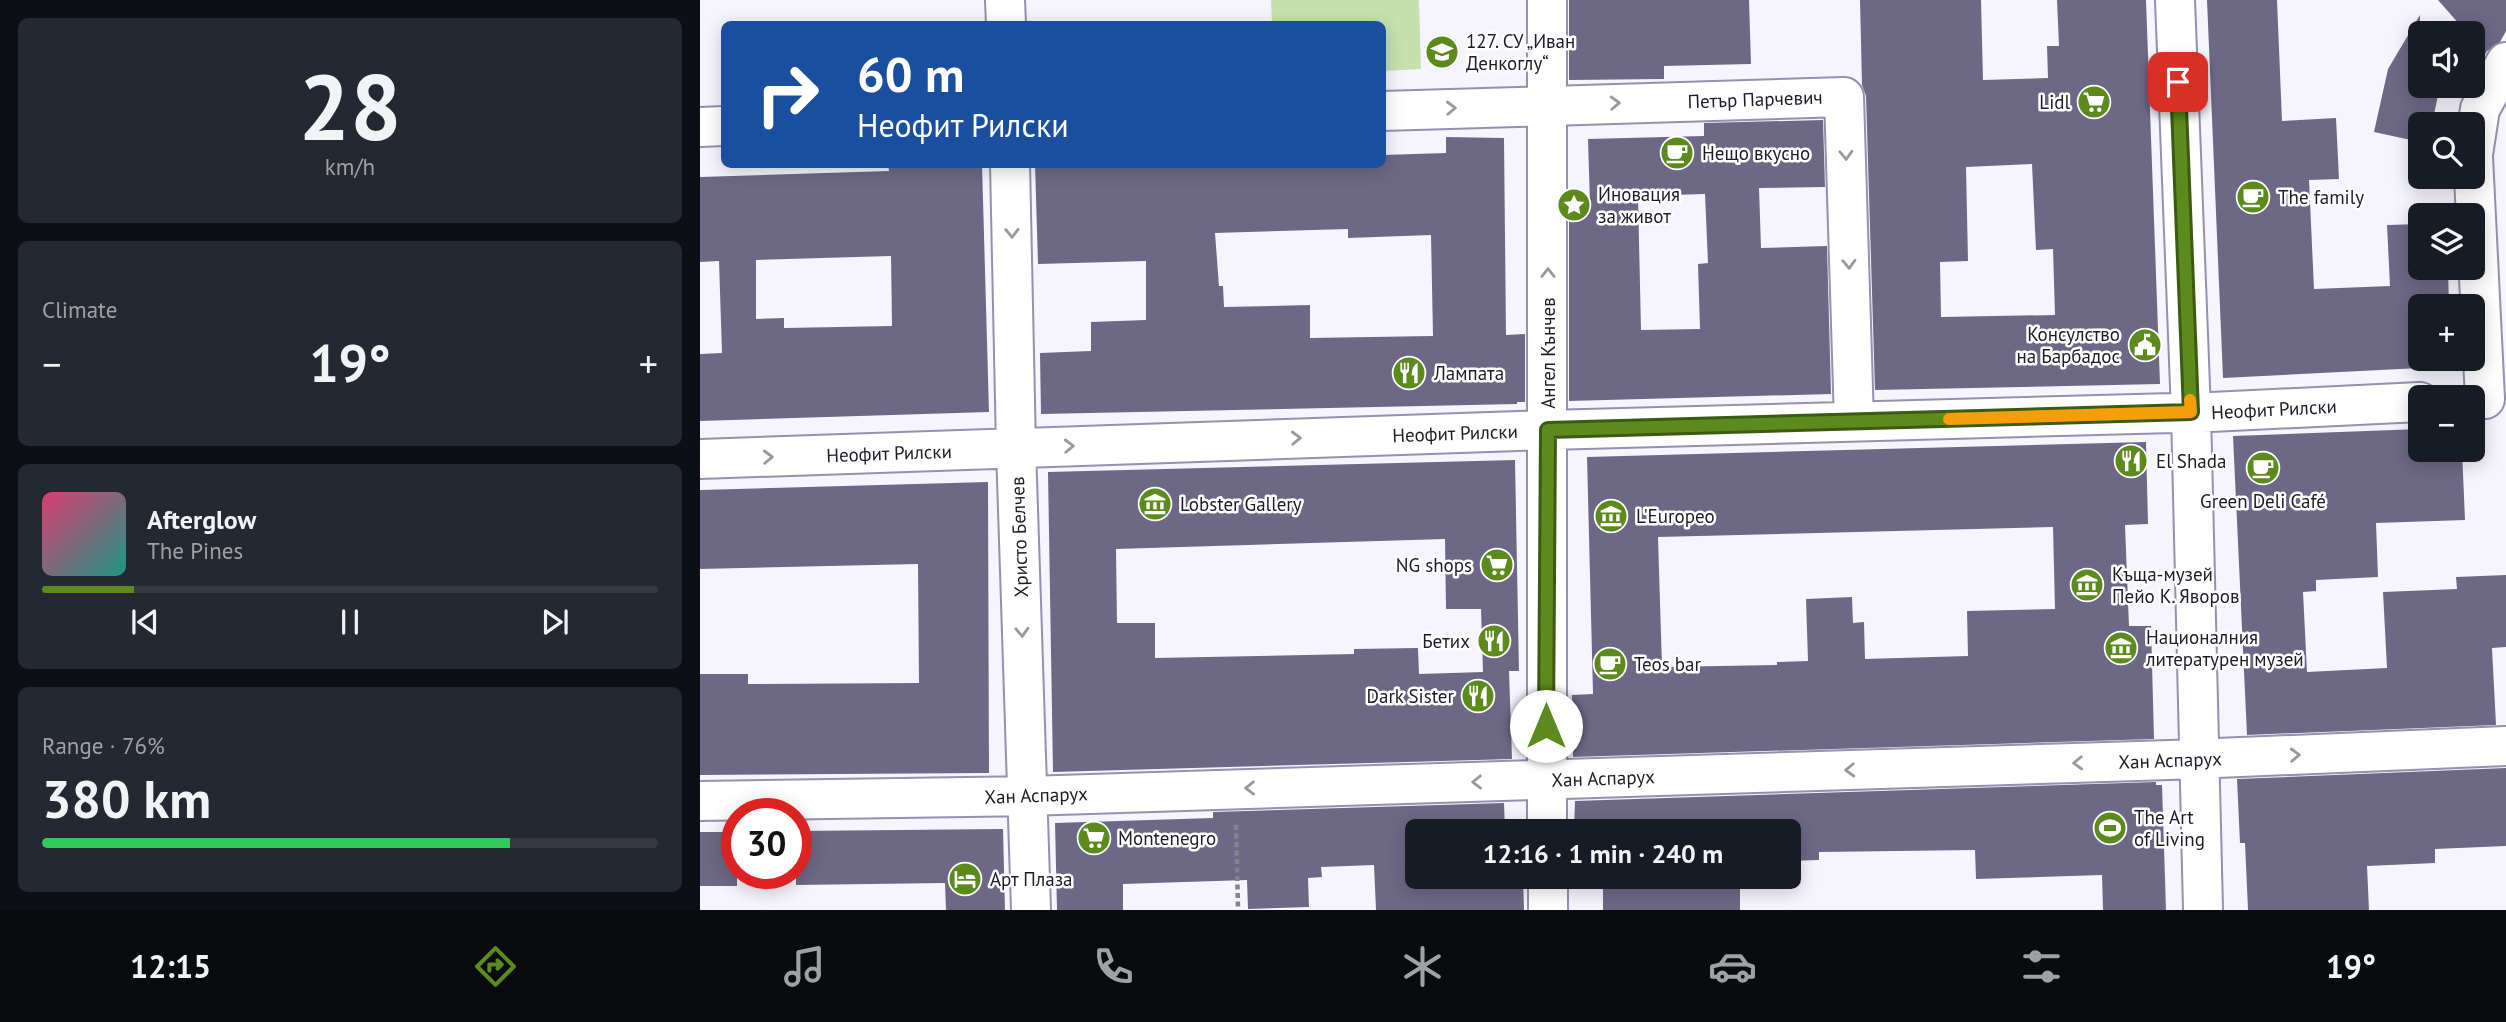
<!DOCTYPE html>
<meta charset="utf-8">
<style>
body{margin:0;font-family:"PT Sans",sans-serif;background:#242831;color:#f1f3f6;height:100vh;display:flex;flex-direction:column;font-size:26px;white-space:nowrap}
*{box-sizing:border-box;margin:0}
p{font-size:23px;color:#9ea1a6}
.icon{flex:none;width:38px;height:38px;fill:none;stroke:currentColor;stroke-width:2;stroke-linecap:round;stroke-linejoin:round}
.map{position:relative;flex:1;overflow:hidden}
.sheet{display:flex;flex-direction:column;gap:18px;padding:18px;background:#0d0f14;width:700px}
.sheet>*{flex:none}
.hud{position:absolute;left:21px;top:21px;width:665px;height:147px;border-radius:10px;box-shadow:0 4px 18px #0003;background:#1a4fa0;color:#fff;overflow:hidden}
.controls{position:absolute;left:1708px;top:21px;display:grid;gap:14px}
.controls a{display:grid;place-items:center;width:77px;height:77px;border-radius:10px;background:#171b24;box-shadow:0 4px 18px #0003;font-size:35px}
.speed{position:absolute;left:21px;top:798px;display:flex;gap:14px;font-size:35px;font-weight:700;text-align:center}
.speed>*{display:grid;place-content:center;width:91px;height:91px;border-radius:50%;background:#171b24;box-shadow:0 4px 18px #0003;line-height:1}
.speed .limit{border:10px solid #d22;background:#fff;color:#111}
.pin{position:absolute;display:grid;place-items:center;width:60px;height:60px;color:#fff;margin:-30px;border-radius:14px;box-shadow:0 4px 10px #0006}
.me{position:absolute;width:77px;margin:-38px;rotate:0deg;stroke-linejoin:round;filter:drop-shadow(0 0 5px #0008)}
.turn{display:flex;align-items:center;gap:24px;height:147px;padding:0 21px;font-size:32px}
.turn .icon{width:91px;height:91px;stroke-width:2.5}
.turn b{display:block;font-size:49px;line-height:60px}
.big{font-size:52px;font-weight:700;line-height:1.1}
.sheet .widget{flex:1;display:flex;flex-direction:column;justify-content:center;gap:10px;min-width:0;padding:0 24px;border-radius:10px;background:#242831}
.sheet .dial{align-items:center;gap:0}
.dial b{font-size:91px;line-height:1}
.song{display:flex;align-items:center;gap:21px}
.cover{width:84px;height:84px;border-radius:10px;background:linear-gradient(135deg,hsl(340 70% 55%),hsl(170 70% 35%))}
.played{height:7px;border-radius:4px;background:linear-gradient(90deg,#5c8a1d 15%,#363941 15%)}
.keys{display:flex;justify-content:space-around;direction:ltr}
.heat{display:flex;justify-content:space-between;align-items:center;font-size:38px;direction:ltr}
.charge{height:10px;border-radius:5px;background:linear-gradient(90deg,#34c759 76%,#363941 0)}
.trip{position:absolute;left:705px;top:819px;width:396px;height:70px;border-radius:10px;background:#171b24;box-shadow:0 4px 18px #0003;font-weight:700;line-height:70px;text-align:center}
.menu{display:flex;height:112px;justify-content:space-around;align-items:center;background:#090b0e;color:#9ea1a6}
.menu .icon{width:49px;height:49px}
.menu .on{color:#5c8a1d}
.menu b{font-size:32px;color:#f1f3f6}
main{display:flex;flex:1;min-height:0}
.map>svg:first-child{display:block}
</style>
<main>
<section class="sheet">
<div class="widget dial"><b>28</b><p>km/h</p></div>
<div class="widget"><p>Climate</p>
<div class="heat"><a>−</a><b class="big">19°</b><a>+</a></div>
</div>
<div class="widget">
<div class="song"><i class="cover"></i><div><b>Afterglow</b><p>The Pines</p></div></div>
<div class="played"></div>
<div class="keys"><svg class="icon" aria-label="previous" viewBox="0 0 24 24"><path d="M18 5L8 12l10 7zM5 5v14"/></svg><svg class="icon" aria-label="pause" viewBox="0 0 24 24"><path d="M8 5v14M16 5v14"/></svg><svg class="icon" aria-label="next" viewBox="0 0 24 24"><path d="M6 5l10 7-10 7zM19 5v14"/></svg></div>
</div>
<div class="widget"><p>Range · 76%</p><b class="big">380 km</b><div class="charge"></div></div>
</section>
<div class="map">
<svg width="1806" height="910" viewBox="0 0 1806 910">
<rect width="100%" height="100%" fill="#f6f5fd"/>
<!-- green -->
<path fill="#c6e1ae" d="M571,0H719L721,69L683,71L682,24H572Z"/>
<!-- building -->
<path fill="#6e6887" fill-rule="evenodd" d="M869,0H1049L1051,64L964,66V79L869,80Z
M1160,0H1281L1283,80L1348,78L1347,46H1359L1357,0H1446L1460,384L1175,390L1166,96L1162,85ZM1332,164L1336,250L1353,249L1355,315L1241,317L1240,262L1268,261L1266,167Z
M1507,0H1577L1582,121L1636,118L1639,179L1609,180L1614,289L1690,286L1687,225L1720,224V268H1748L1749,306H1720V368L1523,378Z
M1738,0H1806V31L1800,42L1787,51L1773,77V33H1767Z
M1720,15V86H1740L1732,124H1720V142L1674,132L1688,69Z
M1123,120L1125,187L1059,188L1061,248L1127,246L1131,394L869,401V205H890L888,139L1004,136V123ZM1005,194L1008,263L998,264L1000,329L941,330L938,196Z
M746,137L804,138L806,335L825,334V402H817V404L341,414L340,353L391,351V322L446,320V261L338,264L335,164H682V155L746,153ZM648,229V238L731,235L733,336L610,338V305L524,307L523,286H519L515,233Z
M188,164H282L289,412L0,421V354L22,353L19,261L0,262V177L189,171ZM191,256L192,326L84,328V318L56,319V260Z
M1720,429V450H1762L1765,520L1676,523L1678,577L1616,580V591L1603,592L1607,672L1687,668L1683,592L1757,589L1756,577L1806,575V647L1792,648L1796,725L1547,735L1533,436Z
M1446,442L1448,524L1425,525L1429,626H1451L1454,739L873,757L872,695L893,694L887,457ZM1353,527L1355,609L1267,611L1268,656L1165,659L1164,622L1153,623L1152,597L1106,599L1108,661L1077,662V665L962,667L958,537Z
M815,460L819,671H809L812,759L353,772L348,472ZM745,539L746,609H781L783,672L719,674L718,648L654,649V654L455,658V623H417L416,549Z
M288,482L289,773L0,775V674H48V684L219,683L218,564L0,569V490Z
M1806,768V846L1735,849V863L1667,866L1669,910H1548L1545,843H1540L1537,779Z
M1456,782V785H1462L1466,910H1403L1402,875L1276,879L1275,850L1119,852V860L1088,861V831H874L875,801Z
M804,803L805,831H718V877H823L824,910H676L674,865L621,867L622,877L608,878L609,907L548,909L547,880L423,884V910H357L355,823L513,818V812Z
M303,829L305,910H246L245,883L96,885V831Z
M0,832H37V886H0Z
M875,877H1040V910H903V883L875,884Z"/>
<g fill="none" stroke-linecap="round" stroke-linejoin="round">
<defs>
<path id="minor" d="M305,0L306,24
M847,0V831
M1475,0L1491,412L1503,910
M682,111L1144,97L1154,421
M0,127L24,126
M1773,154L1780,109L1806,62
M1773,157L1785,399
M310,164L316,448L331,910
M0,459L848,430L1511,412L1720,402
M0,801L327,796L1470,760L1806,746
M848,877V910"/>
</defs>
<!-- minor casing -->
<use href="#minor" stroke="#958fb0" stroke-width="42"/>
<!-- path -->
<path stroke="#84828d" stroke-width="4.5" stroke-dasharray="5 3.5" stroke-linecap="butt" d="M536,825L538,908"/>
<!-- minor -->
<use href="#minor" stroke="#fff" stroke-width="38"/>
</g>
<!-- one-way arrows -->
<defs><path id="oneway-chevron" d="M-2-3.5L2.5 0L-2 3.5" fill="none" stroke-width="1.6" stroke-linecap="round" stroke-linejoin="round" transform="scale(1.75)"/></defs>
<g stroke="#9a989e">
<use href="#oneway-chevron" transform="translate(915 103) rotate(-2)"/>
<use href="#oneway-chevron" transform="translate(751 108) rotate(-2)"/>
<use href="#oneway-chevron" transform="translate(1146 155) rotate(88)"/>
<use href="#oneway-chevron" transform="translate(312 233) rotate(89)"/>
<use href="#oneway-chevron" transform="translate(1149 264) rotate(88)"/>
<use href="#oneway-chevron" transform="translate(848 273) rotate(-90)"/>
<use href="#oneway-chevron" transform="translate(596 438) rotate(-2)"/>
<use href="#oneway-chevron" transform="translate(369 446) rotate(-2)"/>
<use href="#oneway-chevron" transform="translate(68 457) rotate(-2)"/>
<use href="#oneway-chevron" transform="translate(322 632) rotate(88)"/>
<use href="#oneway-chevron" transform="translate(1595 755) rotate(-2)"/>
<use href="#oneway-chevron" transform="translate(1378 763) rotate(178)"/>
<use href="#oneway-chevron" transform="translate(1150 770) rotate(178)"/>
<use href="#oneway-chevron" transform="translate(777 782) rotate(179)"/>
<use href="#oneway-chevron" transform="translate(550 788) rotate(179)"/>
</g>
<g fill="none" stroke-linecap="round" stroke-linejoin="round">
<defs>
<path id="route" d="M846,726L848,430L1491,412L1478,82"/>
</defs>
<!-- route casing -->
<use href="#route" stroke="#3c5a13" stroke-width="18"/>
<!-- route -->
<use href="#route" stroke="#5c8a1d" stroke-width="12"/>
<!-- slow -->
<path stroke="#f59e0b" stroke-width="12" d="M1249,419L1491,412L1490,400"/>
</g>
<!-- icons -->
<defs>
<symbol id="school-disc" viewBox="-11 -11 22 22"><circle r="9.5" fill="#5c8a1d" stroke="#fff"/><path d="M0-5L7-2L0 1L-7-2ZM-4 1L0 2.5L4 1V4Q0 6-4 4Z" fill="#fff"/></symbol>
<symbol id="supermarket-disc" viewBox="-11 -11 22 22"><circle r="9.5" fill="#5c8a1d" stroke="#fff"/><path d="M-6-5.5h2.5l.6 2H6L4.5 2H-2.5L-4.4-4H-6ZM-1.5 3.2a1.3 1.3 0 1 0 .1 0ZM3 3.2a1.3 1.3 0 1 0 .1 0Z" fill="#fff"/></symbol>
<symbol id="cafe-disc" viewBox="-11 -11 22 22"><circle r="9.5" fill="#5c8a1d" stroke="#fff"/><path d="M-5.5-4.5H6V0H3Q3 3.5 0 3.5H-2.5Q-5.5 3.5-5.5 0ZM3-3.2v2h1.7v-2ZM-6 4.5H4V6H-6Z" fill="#fff"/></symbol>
<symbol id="sight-disc" viewBox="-11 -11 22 22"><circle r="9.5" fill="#5c8a1d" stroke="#fff"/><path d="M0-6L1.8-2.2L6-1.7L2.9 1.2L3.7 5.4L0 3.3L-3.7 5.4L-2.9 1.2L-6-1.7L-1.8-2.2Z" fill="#fff"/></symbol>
<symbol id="civic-disc" viewBox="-11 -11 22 22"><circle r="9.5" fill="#5c8a1d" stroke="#fff"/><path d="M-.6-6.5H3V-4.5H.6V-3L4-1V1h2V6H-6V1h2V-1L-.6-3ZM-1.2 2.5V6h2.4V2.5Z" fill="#fff"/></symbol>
<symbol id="restaurant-disc" viewBox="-11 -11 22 22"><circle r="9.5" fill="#5c8a1d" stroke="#fff"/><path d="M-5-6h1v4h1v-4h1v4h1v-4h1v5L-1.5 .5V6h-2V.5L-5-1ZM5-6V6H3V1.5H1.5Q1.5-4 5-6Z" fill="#fff"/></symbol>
<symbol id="museum-disc" viewBox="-11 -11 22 22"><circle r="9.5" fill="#5c8a1d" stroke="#fff"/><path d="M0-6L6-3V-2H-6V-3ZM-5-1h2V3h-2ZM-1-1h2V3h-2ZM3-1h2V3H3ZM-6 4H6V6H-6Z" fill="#fff"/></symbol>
<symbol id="stadium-disc" viewBox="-11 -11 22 22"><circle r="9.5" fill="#5c8a1d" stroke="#fff"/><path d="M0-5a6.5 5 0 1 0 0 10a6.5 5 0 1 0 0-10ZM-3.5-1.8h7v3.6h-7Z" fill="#fff"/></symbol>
<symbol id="hotel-disc" viewBox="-11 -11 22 22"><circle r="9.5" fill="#5c8a1d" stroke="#fff"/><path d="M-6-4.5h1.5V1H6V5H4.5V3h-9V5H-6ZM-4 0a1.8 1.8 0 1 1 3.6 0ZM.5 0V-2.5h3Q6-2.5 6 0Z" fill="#fff"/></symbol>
</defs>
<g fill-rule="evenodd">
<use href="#school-disc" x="723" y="33" width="38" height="38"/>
<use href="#supermarket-disc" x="1375" y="83" width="38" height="38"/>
<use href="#cafe-disc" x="958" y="134" width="38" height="38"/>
<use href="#cafe-disc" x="1534" y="178" width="38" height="38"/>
<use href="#sight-disc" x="855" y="186" width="38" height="38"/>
<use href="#civic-disc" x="1426" y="326" width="38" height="38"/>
<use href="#restaurant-disc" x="690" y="354" width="38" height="38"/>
<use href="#restaurant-disc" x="1412" y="442" width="38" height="38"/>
<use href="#cafe-disc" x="1544" y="449" width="38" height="38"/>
<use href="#museum-disc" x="436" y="485" width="38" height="38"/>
<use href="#museum-disc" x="892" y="497" width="38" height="38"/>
<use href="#supermarket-disc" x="778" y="546" width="38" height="38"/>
<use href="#museum-disc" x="1368" y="566" width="38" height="38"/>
<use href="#restaurant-disc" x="775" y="622" width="38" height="38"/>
<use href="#museum-disc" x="1402" y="629" width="38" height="38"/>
<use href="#cafe-disc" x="891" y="645" width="38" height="38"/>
<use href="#restaurant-disc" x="759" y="677" width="38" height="38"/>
<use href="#stadium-disc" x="1391" y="809" width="38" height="38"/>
<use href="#supermarket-disc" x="375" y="819" width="38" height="38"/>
<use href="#hotel-disc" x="246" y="860" width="38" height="38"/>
</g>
<g text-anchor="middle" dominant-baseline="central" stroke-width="5" stroke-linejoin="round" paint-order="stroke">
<!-- poi labels -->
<g font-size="19" fill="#1e1b28" stroke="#fff" text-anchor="start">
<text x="766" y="41">127. СУ „Иван<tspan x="766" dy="22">Денкоглу“</tspan></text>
<text x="1370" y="102" text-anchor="end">Lidl</text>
<text x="1002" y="153">Нещо вкусно</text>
<text x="898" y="194">Иновация<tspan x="898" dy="22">за живот</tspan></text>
<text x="1578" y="197">The family</text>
<text x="1420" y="334" text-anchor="end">Консулство<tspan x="1420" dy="22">на Барбадос</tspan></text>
<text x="734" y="373">Лампата</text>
<text x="1456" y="461">El Shada</text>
<text x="1563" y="501" text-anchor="middle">Green Deli Café</text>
<text x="480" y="504">Lobster Gallery</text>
<text x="936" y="516">L'Europeo</text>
<text x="772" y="565" text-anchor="end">NG shops</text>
<text x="1412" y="574">Къща-музей<tspan x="1412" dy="22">Пейо К. Яворов</tspan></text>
<text x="1446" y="637">Националния<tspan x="1446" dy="22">литературен музей</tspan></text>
<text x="770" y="641" text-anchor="end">Бетих</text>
<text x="934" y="664">Teos bar</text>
<text x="754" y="696" text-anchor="end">Dark Sister</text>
<text x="1434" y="817">The Art<tspan x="1434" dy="22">of Living</tspan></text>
<text x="418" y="838">Montenegro</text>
<text x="290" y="879">Арт Плаза</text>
</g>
<!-- street labels -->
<g font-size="19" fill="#1e1b28" stroke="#fff">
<text transform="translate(1055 99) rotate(-2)">Петър Парчевич</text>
<text transform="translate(848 353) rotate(-90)">Ангел Кънчев</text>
<text transform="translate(1574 409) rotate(-3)">Неофит Рилски</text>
<text transform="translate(755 433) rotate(-2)">Неофит Рилски</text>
<text transform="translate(189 453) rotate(-2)">Неофит Рилски</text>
<text transform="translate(319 537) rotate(-92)">Христо Белчев</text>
<text transform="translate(1470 760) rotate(-2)">Хан Аспарух</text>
<text transform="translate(903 778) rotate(-2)">Хан Аспарух</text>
<text transform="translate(336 795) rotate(-2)">Хан Аспарух</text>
</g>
</g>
</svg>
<div class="controls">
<a><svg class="icon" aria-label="sound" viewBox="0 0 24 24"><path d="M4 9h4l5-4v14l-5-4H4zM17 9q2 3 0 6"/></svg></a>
<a><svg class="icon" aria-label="search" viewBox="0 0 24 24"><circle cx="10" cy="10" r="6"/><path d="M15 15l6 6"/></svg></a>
<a><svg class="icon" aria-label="layers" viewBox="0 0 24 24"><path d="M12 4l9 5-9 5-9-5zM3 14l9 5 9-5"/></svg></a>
<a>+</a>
<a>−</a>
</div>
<div class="speed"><div class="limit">30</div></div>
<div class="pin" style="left:1478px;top:82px;background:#d93025"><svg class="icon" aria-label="arrive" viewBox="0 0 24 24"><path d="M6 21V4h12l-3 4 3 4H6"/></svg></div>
<svg class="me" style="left:846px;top:726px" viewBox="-20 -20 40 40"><circle r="19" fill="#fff"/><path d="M0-13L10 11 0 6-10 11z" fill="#5c8a1d"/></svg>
<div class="trip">12:16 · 1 min · 240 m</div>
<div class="hud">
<div class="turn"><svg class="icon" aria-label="right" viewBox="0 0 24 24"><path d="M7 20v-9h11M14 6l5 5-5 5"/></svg><div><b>60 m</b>Неофит Рилски</div></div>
</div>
</div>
</main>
<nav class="menu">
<b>12:15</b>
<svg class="icon on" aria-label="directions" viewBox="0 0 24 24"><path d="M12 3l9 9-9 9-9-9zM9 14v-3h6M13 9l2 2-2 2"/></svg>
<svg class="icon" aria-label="music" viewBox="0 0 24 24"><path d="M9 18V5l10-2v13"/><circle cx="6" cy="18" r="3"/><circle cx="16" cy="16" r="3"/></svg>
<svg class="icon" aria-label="phone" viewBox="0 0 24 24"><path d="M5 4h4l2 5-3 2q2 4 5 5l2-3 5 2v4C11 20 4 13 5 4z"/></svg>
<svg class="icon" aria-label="climate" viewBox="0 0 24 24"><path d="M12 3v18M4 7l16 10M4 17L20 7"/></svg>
<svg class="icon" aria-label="car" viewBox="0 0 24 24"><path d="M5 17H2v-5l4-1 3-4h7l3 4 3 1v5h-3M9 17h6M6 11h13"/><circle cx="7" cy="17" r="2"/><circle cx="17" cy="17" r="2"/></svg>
<svg class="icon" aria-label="filters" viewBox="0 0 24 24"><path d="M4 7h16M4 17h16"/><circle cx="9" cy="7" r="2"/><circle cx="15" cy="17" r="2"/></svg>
<b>19°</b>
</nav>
